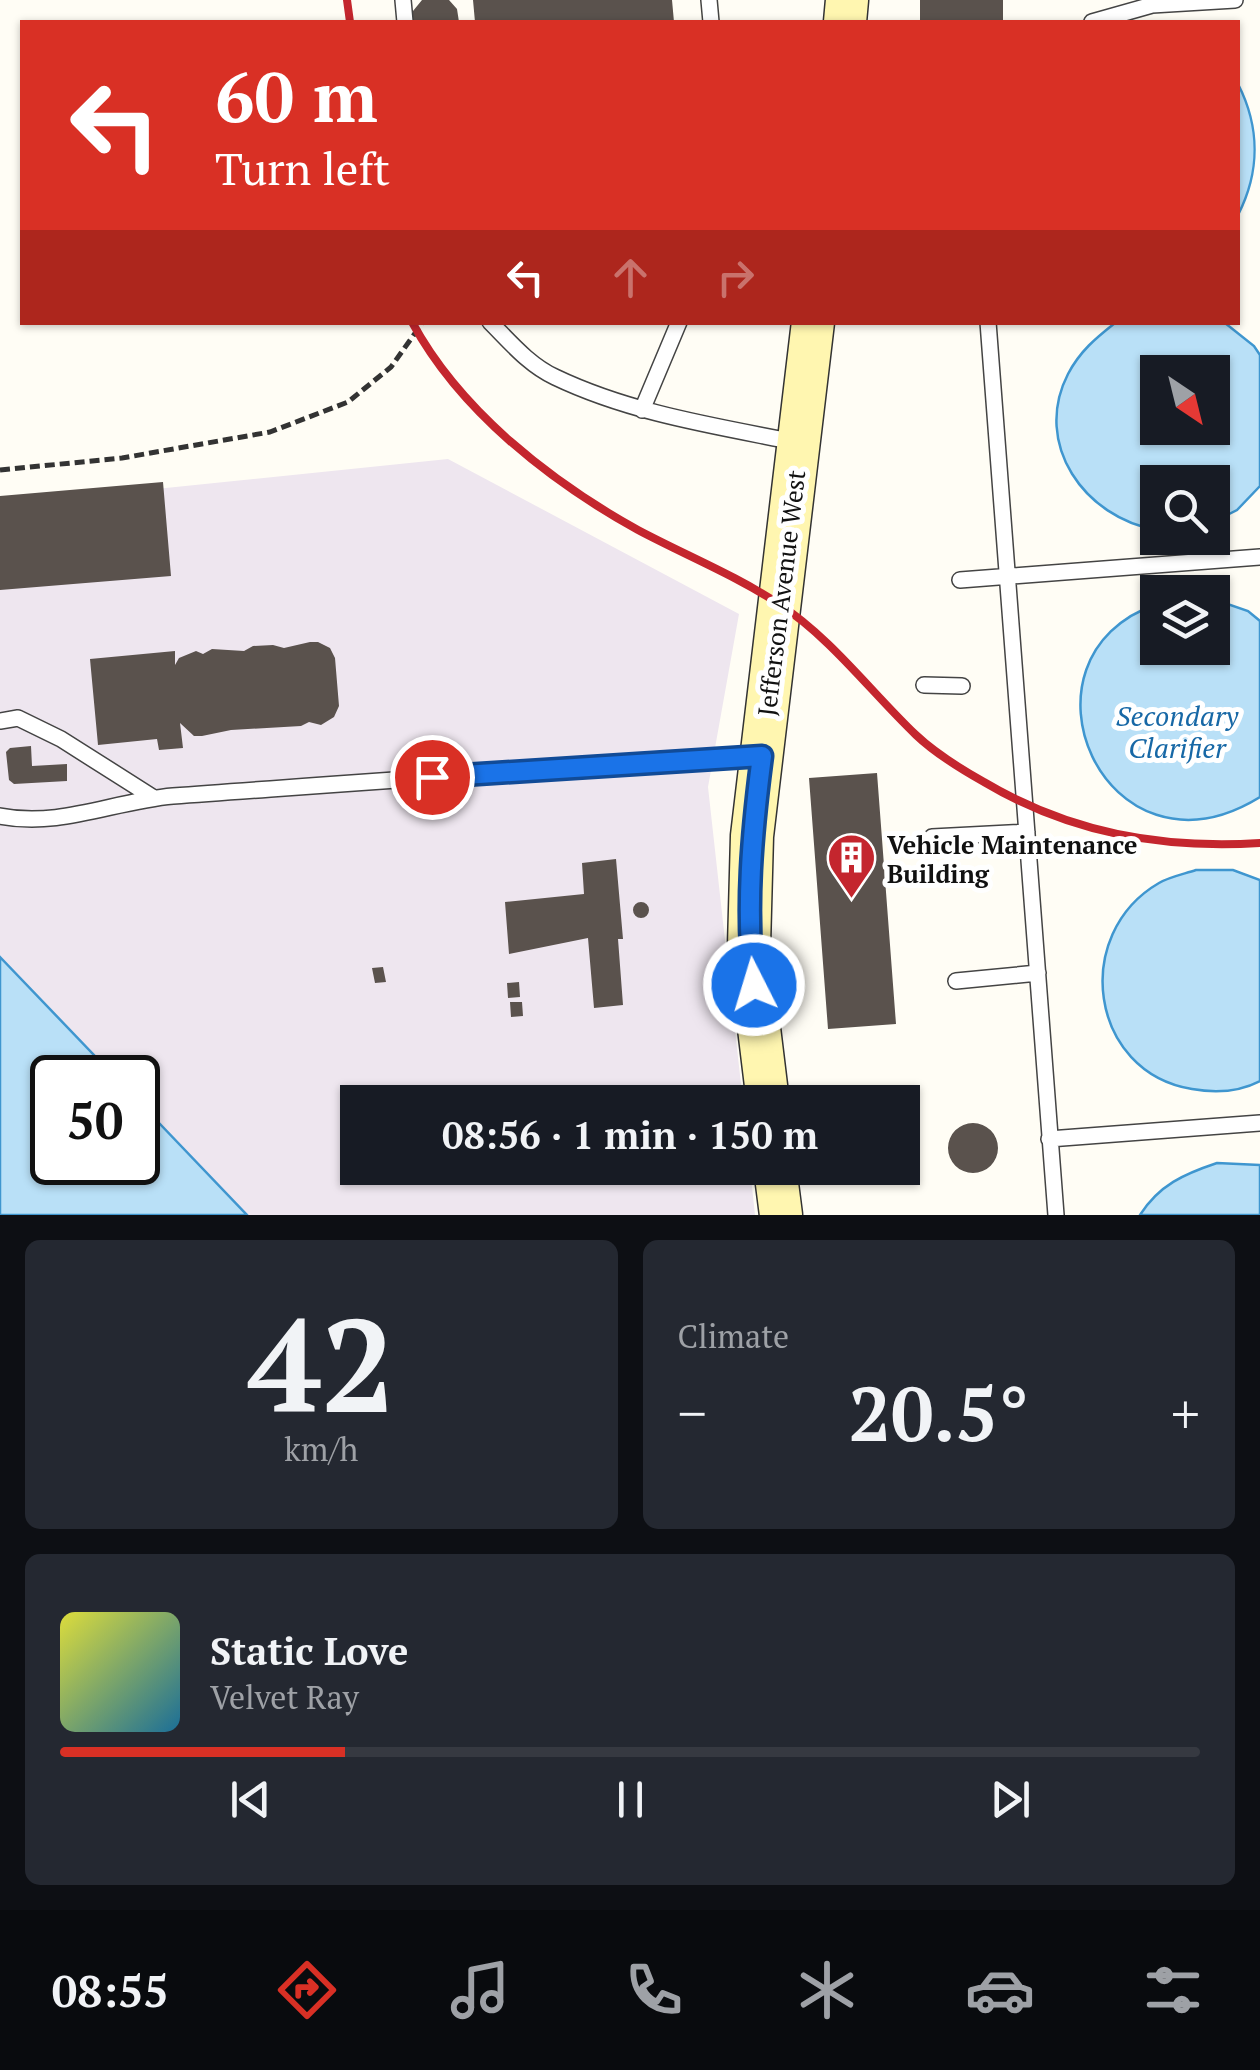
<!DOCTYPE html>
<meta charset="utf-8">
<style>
body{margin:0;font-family:"PT Serif",serif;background:#242831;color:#f1f3f6;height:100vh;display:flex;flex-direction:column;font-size:38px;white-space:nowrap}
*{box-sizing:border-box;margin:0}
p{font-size:32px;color:#9ea1a6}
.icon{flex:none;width:55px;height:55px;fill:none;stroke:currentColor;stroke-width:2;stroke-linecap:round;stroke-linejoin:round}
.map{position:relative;height:1215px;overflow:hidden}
.side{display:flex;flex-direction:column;gap:25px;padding:25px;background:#0d0f14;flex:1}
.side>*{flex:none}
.hud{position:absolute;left:20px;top:20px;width:1220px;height:305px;border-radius:0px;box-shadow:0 2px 8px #0004;background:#d93025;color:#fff;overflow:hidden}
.needle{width:65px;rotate:145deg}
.fabs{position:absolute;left:1140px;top:355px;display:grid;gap:20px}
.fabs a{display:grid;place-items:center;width:90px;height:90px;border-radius:0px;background:#171b24;box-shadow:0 2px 8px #0004;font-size:50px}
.speed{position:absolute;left:30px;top:1055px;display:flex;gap:20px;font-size:50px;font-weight:700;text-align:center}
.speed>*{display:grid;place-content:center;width:130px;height:130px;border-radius:50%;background:#171b24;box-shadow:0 2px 8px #0004;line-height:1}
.speed .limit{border:5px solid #111;border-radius:15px;background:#fff;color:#111}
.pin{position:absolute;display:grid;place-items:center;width:85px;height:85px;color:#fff;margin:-42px;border:5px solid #fff;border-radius:50%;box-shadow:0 2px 10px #0007}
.me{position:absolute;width:110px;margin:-55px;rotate:355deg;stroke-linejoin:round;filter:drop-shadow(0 0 8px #0008)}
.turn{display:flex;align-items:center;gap:35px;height:210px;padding:0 30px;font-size:45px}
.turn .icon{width:130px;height:130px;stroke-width:2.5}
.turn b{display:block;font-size:70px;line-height:85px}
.lanes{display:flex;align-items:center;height:95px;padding:0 30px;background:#0003;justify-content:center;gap:50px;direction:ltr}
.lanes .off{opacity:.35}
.big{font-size:75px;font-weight:800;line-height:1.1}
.side .card{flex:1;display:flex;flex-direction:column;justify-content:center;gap:15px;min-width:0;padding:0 35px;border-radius:15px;background:#242831}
.side .dial{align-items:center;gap:0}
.dial b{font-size:130px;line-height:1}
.song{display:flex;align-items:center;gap:30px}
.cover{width:120px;height:120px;border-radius:15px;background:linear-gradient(135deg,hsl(60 70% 55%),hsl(200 70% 35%))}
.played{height:10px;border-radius:5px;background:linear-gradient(90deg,#d93025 25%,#363941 25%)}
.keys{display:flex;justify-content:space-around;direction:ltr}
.heat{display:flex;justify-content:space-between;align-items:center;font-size:55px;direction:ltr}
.side .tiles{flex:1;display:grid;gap:25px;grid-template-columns:1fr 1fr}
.card:last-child{grid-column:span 2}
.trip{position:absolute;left:340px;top:1085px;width:580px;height:100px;border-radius:0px;background:#171b24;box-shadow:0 2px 8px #0004;font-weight:800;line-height:100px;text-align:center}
.tabs{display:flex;height:160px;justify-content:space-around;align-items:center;background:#090b0e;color:#9ea1a6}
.tabs .icon{width:70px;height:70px}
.tabs .selected{color:#d93025}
.tabs b{font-size:45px;color:#f1f3f6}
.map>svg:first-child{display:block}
</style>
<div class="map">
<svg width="1260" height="1215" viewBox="0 0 1260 1215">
<rect width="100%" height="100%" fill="#fffdf5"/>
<!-- industrial -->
<path fill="#eee6ef" d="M448,459L739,614L708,787L743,1102H358V1168H750L755,1215H247L138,1101V1078L115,1077L0,957V505Z"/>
<!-- water -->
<path fill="#b9e0f7" stroke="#3f96cf" stroke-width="2.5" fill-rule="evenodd" d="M1238,84C1260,127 1260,172 1238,215Z
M1115,323H1225L1254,346L1260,355V486L1237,510L1213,522L1212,482H1158L1157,530C1085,518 1032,444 1068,374C1080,351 1096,338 1115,323ZM1212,372V428H1158V372Z
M1213,599L1248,611L1260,621V797C1104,893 1003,657 1157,604L1158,648H1212Z
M1196,870H1233L1260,880V1081C1239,1092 1215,1093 1192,1089C1089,1072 1071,934 1159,883C1169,877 1184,874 1196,870Z
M0,957L115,1077L52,1078V1162H138V1101L247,1215H0Z
M1217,1163L1260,1165V1215H1140C1159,1185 1184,1174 1217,1163Z"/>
<!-- building -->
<path fill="#5a524d" d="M422,0H449L457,9L459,22H413V11Z
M473,0H672L674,22H475Z
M920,0H1003V22H920Z
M163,482L171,576L0,590V496Z
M310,642H318L330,648L335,658L339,706L334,717L321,725L309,722L301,726L231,730L202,736H194L180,723L183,748L159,750L157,739L98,745L90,659L175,651V665L179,658L196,651L203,654L212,649L244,651L253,646L273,645L284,648Z
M31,746L32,766L67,764V781L14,784L9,780L6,752L10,748Z
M877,773L896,1024L828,1029L809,778Z
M616,859L623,939H618L623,1005L594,1008L588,938L509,954L505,902L584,894L582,863Z
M633 910a8 8 0 1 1 16 0a8 8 0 1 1-16 0Z
M383,967L386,982L375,983L372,968Z
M519,982L520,997L508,998L507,983Z
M510,1002H522L523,1016L511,1017Z
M948 1148a25 25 0 1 1 50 0a25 25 0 1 1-50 0Z"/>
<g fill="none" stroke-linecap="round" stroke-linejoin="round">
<defs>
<path id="lane" d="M403,0L405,22
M709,0L711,22
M1092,22L1152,5L1235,0
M490,322C510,342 529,365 555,377C630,413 715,426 795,442
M988,322L1056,1215
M642,410L679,322
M960,580L1260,557
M924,685L962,686
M0,721L18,718L61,739L154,798
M0,816C60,828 114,801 173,796C368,782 563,767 758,757
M932,837L1027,832
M956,981L1038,973
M1049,1139L1260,1123"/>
<path id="secondary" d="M845,22L847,0
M768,1102L749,946L752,836L813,322
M775,1168L781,1215"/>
</defs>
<!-- lane casing -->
<use href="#lane" stroke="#444" stroke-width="18"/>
<!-- secondary casing -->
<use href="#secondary" stroke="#333" stroke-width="45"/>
<!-- path -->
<path stroke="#333" stroke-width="5" stroke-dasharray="10 5" stroke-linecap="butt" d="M0,470L122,458L270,432L348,402L391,367L423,322"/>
<!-- lane -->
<use href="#lane" stroke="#fff" stroke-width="15"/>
<!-- secondary -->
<use href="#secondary" stroke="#fff6b0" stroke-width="42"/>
<!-- rail -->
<path stroke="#c4262e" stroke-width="8" d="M347,0L350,22
M412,322C460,411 551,482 638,530C685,555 735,575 779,604C831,638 871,692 916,735C936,754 959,768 984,782C1070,833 1161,849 1260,843"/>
</g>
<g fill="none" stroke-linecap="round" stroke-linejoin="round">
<defs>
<path id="route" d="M432,777L762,756C752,832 745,909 754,985"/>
</defs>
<!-- route casing -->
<use href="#route" stroke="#114b97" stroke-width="25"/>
<!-- route -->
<use href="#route" stroke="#1a73e8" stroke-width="18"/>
</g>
<!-- icons -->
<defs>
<symbol id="building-pin" viewBox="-11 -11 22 30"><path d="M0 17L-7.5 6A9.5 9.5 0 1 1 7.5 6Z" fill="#c4262e" stroke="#fff"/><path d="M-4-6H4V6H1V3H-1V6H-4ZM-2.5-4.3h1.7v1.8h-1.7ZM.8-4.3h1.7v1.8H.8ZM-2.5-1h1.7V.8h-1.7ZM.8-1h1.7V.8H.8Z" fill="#fff"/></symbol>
</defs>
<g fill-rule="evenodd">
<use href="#building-pin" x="824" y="830" width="55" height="75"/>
</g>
<g text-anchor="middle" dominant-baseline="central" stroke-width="10" stroke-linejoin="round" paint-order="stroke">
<!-- street labels -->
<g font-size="25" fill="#111" stroke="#fff">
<text transform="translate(781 593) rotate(-83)">Jefferson Avenue West</text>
</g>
<!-- poi labels -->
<g font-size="25" font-weight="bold" fill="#111" stroke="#fff" text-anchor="start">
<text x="887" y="844">Vehicle Maintenance<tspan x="887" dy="29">Building</tspan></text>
</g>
<!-- water labels -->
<g font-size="28" font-style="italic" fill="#1768a6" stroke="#fff">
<text x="1177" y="715">Secondary<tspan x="1177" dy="32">Clarifier</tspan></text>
</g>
</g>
</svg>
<div class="fabs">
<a><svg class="needle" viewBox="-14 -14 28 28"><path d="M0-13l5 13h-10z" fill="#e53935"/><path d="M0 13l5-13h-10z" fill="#9ea1a6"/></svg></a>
<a><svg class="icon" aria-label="search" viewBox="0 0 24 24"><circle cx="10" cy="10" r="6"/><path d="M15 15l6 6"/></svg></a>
<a><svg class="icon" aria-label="layers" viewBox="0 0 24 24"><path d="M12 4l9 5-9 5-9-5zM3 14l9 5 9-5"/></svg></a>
</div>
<div class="speed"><div class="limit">50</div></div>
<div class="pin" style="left:432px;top:777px;background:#d93025"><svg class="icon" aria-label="arrive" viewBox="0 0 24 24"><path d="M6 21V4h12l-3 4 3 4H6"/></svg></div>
<svg class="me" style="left:754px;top:985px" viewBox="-20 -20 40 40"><circle r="17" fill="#1a73e8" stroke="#fff" stroke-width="3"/><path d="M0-11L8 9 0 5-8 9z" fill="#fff"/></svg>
<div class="trip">08:56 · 1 min · 150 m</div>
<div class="hud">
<div class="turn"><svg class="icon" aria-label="left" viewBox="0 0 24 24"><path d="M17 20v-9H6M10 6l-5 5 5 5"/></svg><div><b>60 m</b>Turn left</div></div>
<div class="lanes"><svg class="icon" aria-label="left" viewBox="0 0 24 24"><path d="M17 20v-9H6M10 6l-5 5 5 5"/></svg><svg class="icon off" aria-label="ahead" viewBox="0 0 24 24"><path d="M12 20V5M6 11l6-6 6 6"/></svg><svg class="icon off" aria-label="right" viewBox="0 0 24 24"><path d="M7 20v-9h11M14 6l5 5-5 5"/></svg></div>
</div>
</div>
<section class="side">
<div class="tiles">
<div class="card dial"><b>42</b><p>km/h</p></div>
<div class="card"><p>Climate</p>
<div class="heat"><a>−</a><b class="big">20.5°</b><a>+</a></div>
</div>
<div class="card">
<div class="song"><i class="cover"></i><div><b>Static Love</b><p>Velvet Ray</p></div></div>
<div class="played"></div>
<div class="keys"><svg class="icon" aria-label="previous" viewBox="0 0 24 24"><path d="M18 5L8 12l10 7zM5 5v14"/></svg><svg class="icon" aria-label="pause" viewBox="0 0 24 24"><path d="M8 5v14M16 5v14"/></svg><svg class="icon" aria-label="next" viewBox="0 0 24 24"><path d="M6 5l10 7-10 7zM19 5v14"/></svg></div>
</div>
</div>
</section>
<nav class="tabs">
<b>08:55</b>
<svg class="icon selected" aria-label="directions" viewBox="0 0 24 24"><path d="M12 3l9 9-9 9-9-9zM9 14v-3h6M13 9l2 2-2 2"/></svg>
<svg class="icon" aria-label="music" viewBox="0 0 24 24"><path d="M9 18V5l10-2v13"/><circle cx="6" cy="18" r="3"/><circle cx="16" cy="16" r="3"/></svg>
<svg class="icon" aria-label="phone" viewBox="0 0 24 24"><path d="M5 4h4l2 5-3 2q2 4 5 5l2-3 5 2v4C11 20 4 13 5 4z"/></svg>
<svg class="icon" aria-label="climate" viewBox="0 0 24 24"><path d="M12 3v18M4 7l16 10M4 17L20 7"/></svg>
<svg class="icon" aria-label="car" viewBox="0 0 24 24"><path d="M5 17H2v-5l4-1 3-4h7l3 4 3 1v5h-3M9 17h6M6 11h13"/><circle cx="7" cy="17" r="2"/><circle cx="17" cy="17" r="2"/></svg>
<svg class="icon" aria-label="filters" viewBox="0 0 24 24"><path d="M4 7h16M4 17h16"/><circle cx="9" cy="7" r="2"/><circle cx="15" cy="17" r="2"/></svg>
</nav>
